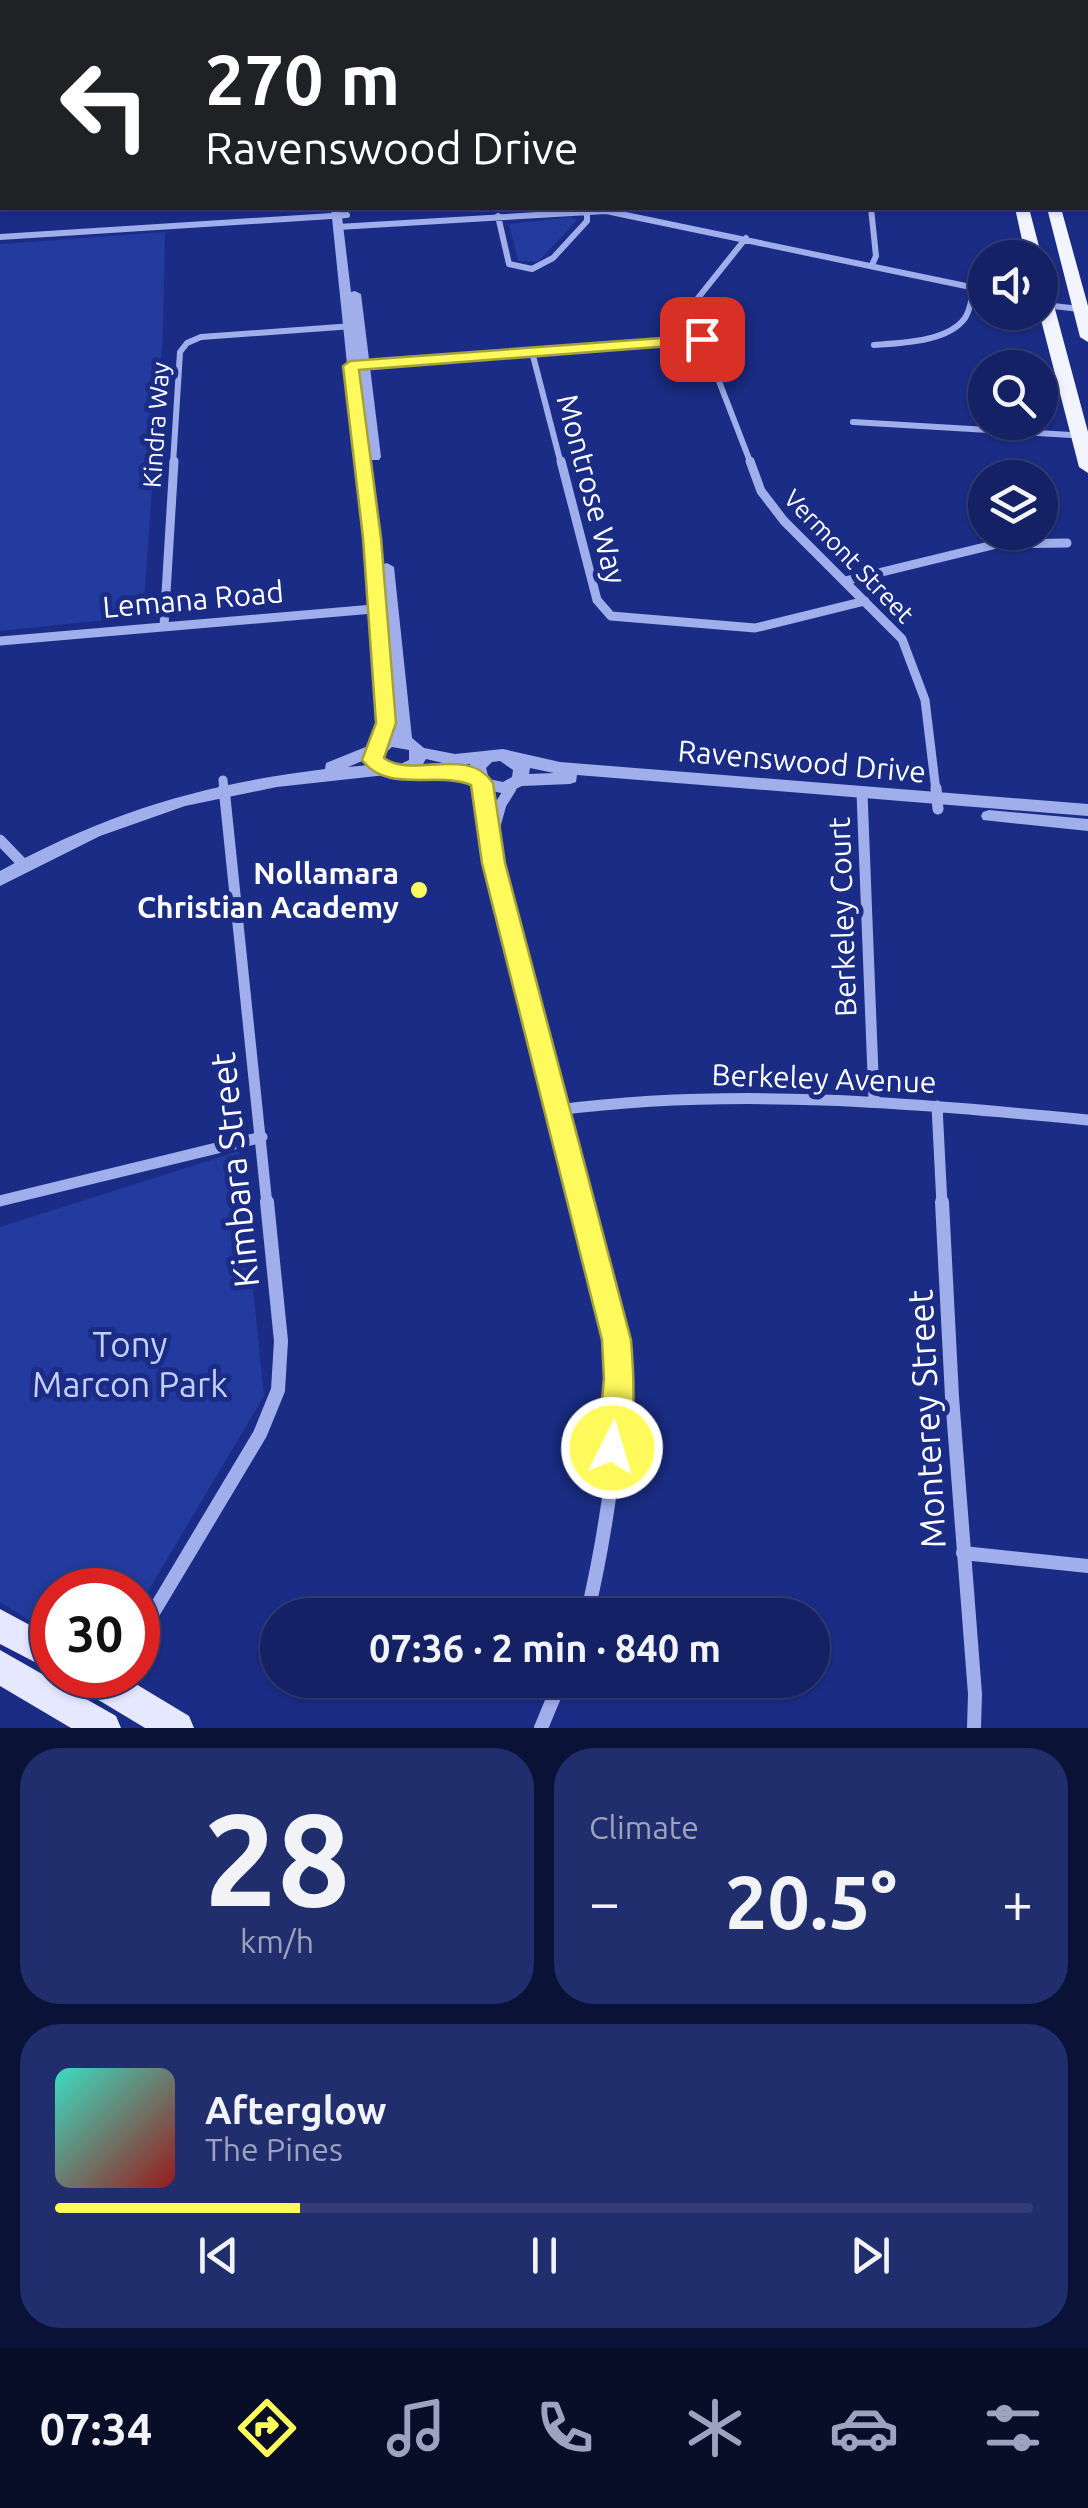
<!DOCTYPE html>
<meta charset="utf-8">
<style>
body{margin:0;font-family:Ubuntu,sans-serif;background:#212e6d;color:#f1f3f6;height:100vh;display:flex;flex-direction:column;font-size:38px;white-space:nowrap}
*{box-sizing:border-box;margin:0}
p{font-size:32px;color:#9da3bf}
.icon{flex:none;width:55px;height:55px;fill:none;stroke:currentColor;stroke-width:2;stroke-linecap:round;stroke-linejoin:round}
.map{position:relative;height:1728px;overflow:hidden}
.panel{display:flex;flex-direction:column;gap:20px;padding:20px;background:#0b1237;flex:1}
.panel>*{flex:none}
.banner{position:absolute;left:0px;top:0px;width:1090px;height:210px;box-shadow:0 2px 8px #0004,0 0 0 2px #333e78;background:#202124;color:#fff;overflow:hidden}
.tools{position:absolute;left:968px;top:240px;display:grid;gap:20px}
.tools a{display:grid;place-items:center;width:90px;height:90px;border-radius:50%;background:#142164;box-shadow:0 2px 8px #0004,0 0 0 2px #333e78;font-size:50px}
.speed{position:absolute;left:30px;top:1568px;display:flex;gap:20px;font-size:50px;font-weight:700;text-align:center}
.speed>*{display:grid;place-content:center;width:130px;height:130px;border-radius:50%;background:#142164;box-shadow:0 2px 8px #0004,0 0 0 2px #333e78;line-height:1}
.speed .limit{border:15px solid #d22;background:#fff;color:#111}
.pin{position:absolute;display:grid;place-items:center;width:85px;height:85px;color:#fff;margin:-42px;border-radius:20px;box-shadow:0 5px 15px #0006}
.me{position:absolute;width:110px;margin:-55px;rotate:5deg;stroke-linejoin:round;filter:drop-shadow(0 0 8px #0008)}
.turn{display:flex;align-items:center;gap:35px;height:210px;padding:0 40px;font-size:45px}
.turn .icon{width:130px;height:130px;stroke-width:2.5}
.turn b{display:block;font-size:70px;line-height:85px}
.big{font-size:75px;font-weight:700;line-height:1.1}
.panel .card{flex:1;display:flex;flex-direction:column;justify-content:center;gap:15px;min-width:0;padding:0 35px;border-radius:40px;background:#212e6d}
.panel .dial{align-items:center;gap:0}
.dial b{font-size:130px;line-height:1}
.song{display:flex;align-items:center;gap:30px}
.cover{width:120px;height:120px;border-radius:15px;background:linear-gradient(135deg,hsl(170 70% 55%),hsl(0 70% 35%))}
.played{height:10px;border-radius:5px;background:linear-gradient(90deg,#fefa5c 25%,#333e78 25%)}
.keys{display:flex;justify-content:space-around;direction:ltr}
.heat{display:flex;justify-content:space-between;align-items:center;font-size:55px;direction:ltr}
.panel .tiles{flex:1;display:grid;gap:20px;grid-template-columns:1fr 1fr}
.card:last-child{grid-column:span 2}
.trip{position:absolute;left:260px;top:1598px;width:570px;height:100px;border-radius:50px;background:#142164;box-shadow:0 2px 8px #0004,0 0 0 2px #333e78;font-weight:700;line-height:100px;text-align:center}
.tab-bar{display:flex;height:160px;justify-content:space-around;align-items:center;background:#080d28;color:#9da3bf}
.tab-bar .icon{width:70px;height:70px}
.tab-bar .active{color:#fefa5c}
.tab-bar b{font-size:45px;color:#f1f3f6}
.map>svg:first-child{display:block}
</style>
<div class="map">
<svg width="1088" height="1728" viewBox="0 0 1088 1728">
<rect width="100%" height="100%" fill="#1a2c85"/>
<!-- green -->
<path fill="#233a9e" d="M571,217L577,220L538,262L518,261L509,224Z
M165,232L163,332L143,616L0,631V244Z
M239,1151L264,1396L138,1608V1590H52V1634L0,1602V1227Z"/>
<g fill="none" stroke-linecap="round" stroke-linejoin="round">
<!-- minor-far4 -->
<path stroke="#a0aeec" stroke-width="5" d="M0,3L5,0"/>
<!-- minor-far3 -->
<path stroke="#a0aeec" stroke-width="6" d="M871,208L876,256L872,265
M498,216L509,264L532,269L553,258L587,221V211
M338,227L606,211L985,290
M0,237L347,215
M746,238L694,303L693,314L751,464
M1045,305L1088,310
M874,345C901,343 948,342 965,318C971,309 971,297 975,287
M532,352L561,464
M359,365L702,339
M853,422L1088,436
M173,464L180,352L187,343L201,337L353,326"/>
<!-- minor-far2 -->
<path stroke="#a0aeec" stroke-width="9" d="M561,461L597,600L611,616L755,628L865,601
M750,461L761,491L784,521L902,639L925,700L936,791
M845,581L997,544L1067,543
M164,626L174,461
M0,641L385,608
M223,780L224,791
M482,783L483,791
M509,791L513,785"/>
<!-- minor-far1 -->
<path stroke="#a0aeec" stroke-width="11" d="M224,788L267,1205
M483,788L493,863L581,1205
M936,788L938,809
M862,793L874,1100
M493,833L501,804L511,788
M0,840L24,865
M937,1106L942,1205
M558,1110C736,1087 910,1103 1088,1120
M0,1201L262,1137"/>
<!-- minor -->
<path stroke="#a0aeec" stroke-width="14" d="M581,1202C592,1249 612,1298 616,1346C624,1424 605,1538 587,1615
M942,1202L952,1397L975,1694L974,1728
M963,1553L1088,1566
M138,1638L260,1434L278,1390L281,1341L267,1202
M541,1728L561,1680"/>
<!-- tertiary -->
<path fill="#a0aeec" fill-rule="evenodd" d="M282,0H290V2H282Z
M331,208H341L351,292L355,291L361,294L381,457L379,460H370L381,565L387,563L394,567L412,738L424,748L455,754L503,749L560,762L1088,804V816L577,775L576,782L570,784L522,786L505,794L476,787L474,783L445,775L397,778L386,775L277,787L185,806L100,836L0,886V871C109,812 203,784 325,769L326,763L373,744L378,723L372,608ZM392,747L409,750V760L396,766L384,762L382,756ZM367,759L369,765L348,767ZM426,759L443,763L423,764ZM500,761L513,770L512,777L503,782L489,779L486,768L492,762ZM470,764V770L454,766H455ZM530,768L554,773L529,774Z
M989,810L1088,819V831L983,820L981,816L983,812Z"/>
<!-- primary -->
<path fill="#e5e8ff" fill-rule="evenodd" d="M2,121V129L0,130V122Z
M0,1609L52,1637V1671L0,1644Z
M0,1650L116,1716L121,1728H71L0,1686Z
M72,1675H121L189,1716L194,1728H145L77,1687Z"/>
<!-- trunk -->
<path fill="#f2f4ff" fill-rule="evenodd" d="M990,0H1002L1003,2H991Z
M1015,208H1029L1042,258L1040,261V258H1026Z
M1047,208H1061L1088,306V342L1080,337Z
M1040,278L1048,283L1088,432V473L1079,467L1039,312Z"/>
</g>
<!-- route -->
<path fill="#fefa5c" stroke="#a5a23c" stroke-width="2.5" d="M702,335L710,339L708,343L359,370L381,538L396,723L384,758C413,779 468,745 493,783L505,863L631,1340C634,1377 637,1424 623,1458L612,1463L601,1458L597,1448L604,1379L602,1340L482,863L471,785C436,771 387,794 362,760L376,723L363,538L343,366L350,361Z"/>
<!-- markers -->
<circle fill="#fefa5c" stroke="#1a2c85" stroke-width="4" cx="419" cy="890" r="10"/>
<g text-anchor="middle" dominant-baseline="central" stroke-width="10" stroke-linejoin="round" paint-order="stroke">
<!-- far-street labels -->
<g font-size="25" fill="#fff" stroke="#1a2c85">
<text transform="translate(156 425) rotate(-86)">Kindra Way</text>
<text transform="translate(849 556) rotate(46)">Vermont Street</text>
</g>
<!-- street labels -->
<g font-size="30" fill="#fff" stroke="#1a2c85">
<text transform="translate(592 489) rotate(75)">Montrose Way</text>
<text transform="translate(193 599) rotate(-5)">Lemana Road</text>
<text transform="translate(802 761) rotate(5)">Ravenswood Drive</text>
<text transform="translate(842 917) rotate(-92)">Berkeley Court</text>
<text transform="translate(824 1078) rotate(2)">Berkeley Avenue</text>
</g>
<!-- poi labels -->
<g font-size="30" font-weight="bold" fill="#fff" stroke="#1a2c85" text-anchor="end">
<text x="399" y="873">Nollamara<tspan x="399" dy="34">Christian Academy</tspan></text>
</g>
<!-- near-street labels -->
<g font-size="35" fill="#fff" stroke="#1a2c85">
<text transform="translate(234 1170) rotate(-96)">Kimbara Street</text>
<text transform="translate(926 1419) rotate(-93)">Monterey Street</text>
</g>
<!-- near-park labels -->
<g font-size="35" fill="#c5cff9" stroke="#1a2c85">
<text x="130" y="1344">Tony<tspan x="130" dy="40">Marcon Park</tspan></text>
</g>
</g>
</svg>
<div class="tools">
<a><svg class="icon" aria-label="sound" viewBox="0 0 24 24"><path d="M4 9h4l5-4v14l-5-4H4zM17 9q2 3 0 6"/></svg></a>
<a><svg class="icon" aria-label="search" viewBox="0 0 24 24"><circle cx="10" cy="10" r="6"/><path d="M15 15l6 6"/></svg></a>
<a><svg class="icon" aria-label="layers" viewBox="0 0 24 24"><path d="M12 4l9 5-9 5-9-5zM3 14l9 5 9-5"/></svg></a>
</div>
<div class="speed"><div class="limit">30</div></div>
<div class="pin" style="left:702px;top:339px;background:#d93025"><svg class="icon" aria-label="arrive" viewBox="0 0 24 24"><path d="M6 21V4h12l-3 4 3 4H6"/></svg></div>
<svg class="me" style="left:612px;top:1448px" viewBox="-20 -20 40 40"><circle r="17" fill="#fefa5c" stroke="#fff" stroke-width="3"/><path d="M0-11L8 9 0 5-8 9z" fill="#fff"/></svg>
<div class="trip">07:36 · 2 min · 840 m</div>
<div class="banner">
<div class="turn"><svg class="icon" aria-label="left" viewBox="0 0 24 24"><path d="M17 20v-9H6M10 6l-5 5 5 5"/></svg><div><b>270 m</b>Ravenswood Drive</div></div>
</div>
</div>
<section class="panel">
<div class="tiles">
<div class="card dial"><b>28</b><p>km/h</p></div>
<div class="card"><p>Climate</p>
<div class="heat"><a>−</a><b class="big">20.5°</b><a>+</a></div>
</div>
<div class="card">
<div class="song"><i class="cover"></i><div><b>Afterglow</b><p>The Pines</p></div></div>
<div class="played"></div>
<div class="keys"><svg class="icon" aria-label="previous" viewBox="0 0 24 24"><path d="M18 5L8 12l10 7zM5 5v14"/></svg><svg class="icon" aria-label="pause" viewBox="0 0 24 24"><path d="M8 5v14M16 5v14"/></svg><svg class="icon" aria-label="next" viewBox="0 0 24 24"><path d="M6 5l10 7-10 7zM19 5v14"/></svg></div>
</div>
</div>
</section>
<nav class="tab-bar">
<b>07:34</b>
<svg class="icon active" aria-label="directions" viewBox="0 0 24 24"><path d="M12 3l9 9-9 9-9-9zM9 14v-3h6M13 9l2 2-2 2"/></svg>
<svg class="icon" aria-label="music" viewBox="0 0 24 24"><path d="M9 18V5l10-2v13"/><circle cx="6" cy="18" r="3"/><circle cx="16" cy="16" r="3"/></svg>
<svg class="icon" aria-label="phone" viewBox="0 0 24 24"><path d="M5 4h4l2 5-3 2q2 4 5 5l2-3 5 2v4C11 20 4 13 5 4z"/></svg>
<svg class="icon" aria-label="climate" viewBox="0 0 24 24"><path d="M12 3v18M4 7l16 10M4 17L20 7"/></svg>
<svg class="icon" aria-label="car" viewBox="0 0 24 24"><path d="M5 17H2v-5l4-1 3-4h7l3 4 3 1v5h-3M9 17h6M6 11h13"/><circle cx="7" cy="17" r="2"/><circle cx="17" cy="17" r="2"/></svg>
<svg class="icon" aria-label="filters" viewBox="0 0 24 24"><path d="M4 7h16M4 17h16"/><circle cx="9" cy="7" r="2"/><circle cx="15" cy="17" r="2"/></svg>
</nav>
